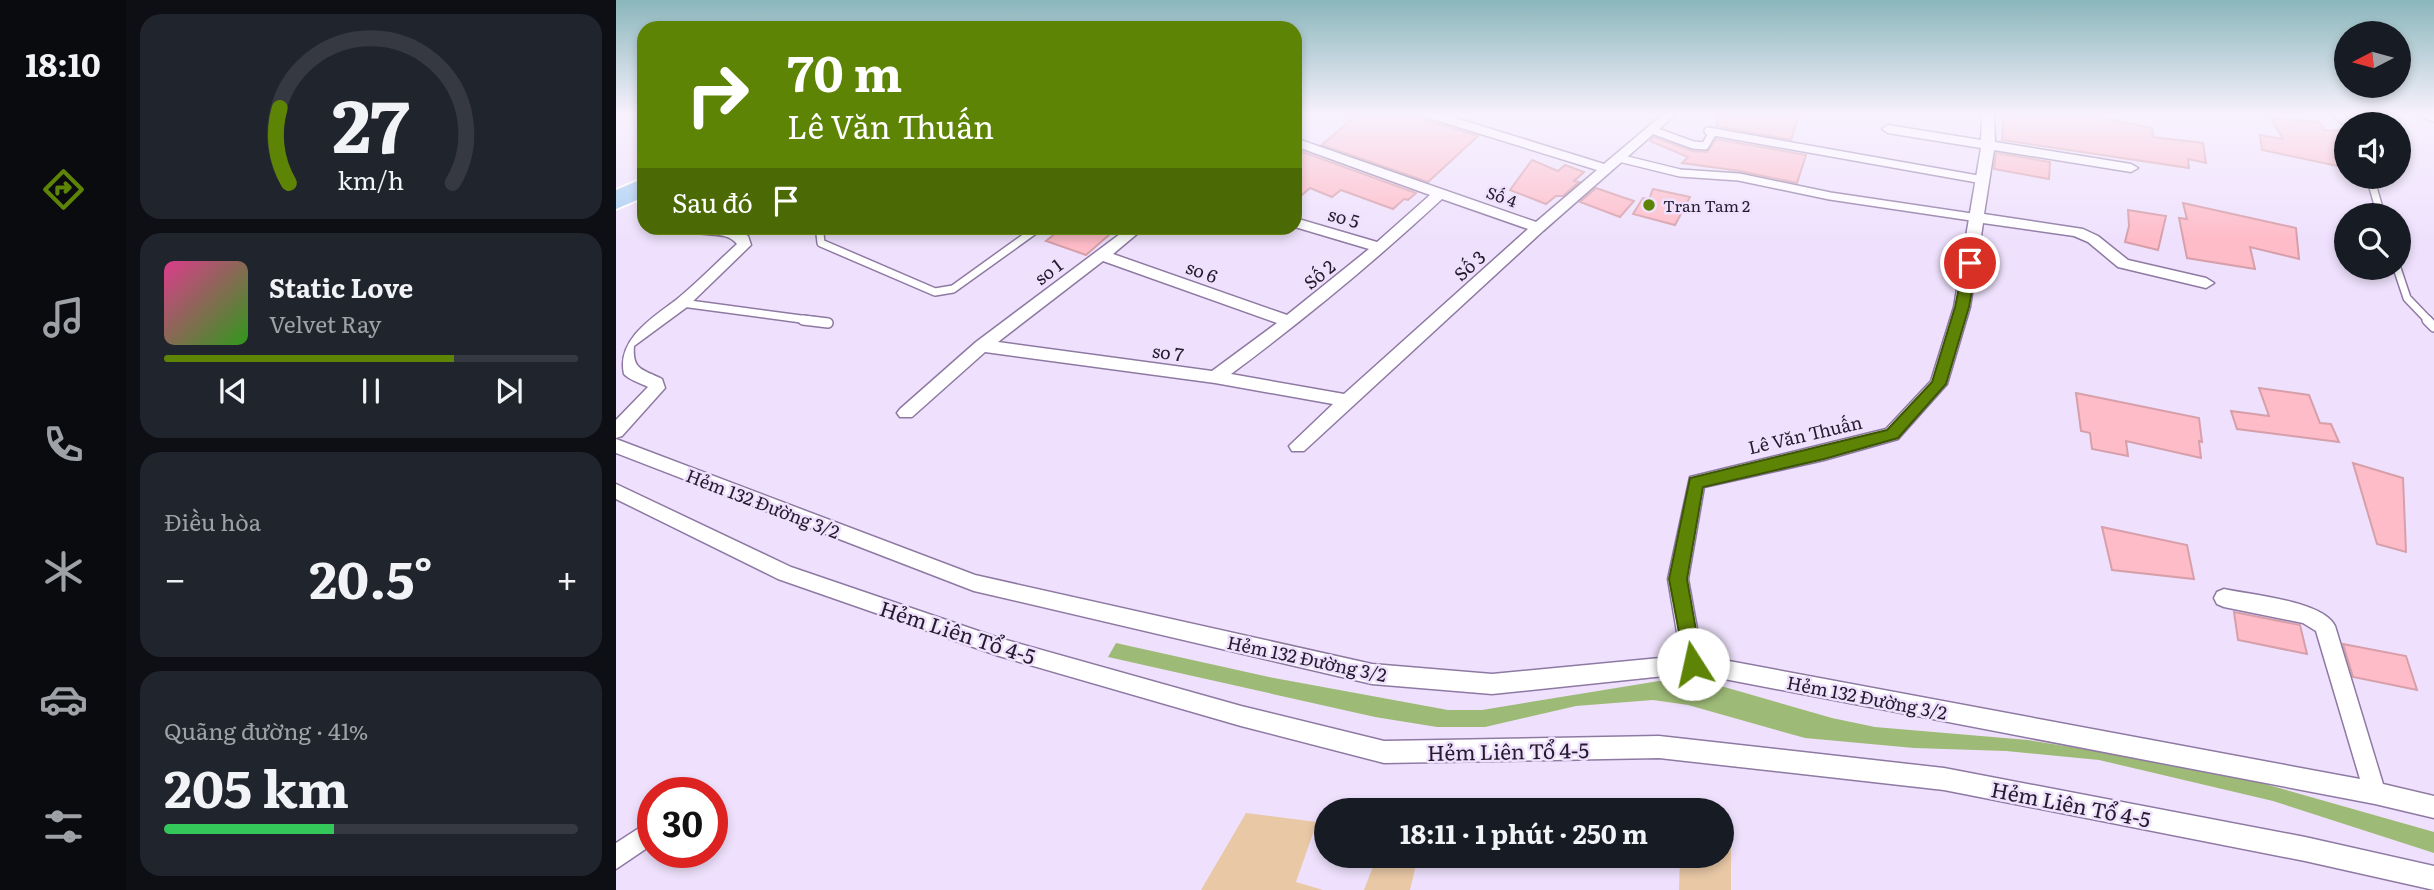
<!DOCTYPE html>
<html lang="vi">
<meta charset="utf-8">
<style>
body{margin:0;font-family:Literata,serif;background:#20242c;color:#f1f3f6;height:100vh;display:flex;flex-direction:column;font-size:26px;white-space:nowrap}
*{box-sizing:border-box;margin:0}
p{font-size:23px;color:#9ea1a6}
.icon{flex:none;width:38px;height:38px;fill:none;stroke:currentColor;stroke-width:2;stroke-linecap:round;stroke-linejoin:round}
.map{position:relative;flex:1;overflow:hidden}
.sheet{display:flex;flex-direction:column;gap:14px;padding:14px;background:#0d0f14;width:490px}
.sheet>*{flex:none}
.guide{position:absolute;left:21px;top:21px;width:665px;height:214px;border-radius:21px;box-shadow:0 4px 10px #0003;background:#5e8406;color:#fff;overflow:hidden}
.needle{width:46px;rotate:264deg}
.controls{position:absolute;left:1718px;top:21px;display:grid;gap:14px}
.controls a{display:grid;place-items:center;width:77px;height:77px;border-radius:50%;background:#171b24;box-shadow:0 4px 10px #0003;font-size:35px}
.speed{position:absolute;left:21px;top:777px;display:flex;gap:14px;font-size:35px;font-weight:700;text-align:center}
.speed>*{display:grid;place-content:center;width:91px;height:91px;border-radius:50%;background:#171b24;box-shadow:0 4px 10px #0003;line-height:1}
.speed .limit{border:10px solid #d22;background:#fff;color:#111}
.pin{position:absolute;display:grid;place-items:center;width:60px;height:60px;color:#fff;margin:-30px;border:4px solid #fff;border-radius:50%;box-shadow:0 2px 7px #0007}
.me{position:absolute;width:77px;margin:-38px;rotate:350deg;stroke-linejoin:round;filter:drop-shadow(0 0 5px #0008)}
.turn{display:flex;align-items:center;gap:24px;height:147px;padding:0 35px;font-size:32px}
.turn .icon{width:91px;height:91px;stroke-width:2.5}
.turn b{display:block;font-size:49px;line-height:60px}
.then{display:flex;align-items:center;height:66px;padding:0 35px;background:#0003;gap:14px;font-size:26px}
.big{font-size:52px;font-weight:700;line-height:1.1}
.sheet .card{flex:1;display:flex;flex-direction:column;justify-content:center;gap:10px;min-width:0;padding:0 24px;border-radius:21px;background:#20242c}
.sheet .dial{align-items:center;gap:0}
.dial svg{height:182px;overflow:visible;fill:none;stroke:#363941;stroke-width:7;stroke-linecap:round;text-anchor:middle}
.dial text{fill:#f1f3f6;stroke:none}
.song{display:flex;align-items:center;gap:21px}
.cover{width:84px;height:84px;border-radius:10px;background:linear-gradient(135deg,hsl(330 70% 55%),hsl(110 70% 35%))}
.played{height:7px;border-radius:4px;background:linear-gradient(90deg,#5e8406 70%,#363941 70%)}
.keys{display:flex;justify-content:space-around;direction:ltr}
.heat{display:flex;justify-content:space-between;align-items:center;font-size:38px;direction:ltr}
.charge{height:10px;border-radius:5px;background:linear-gradient(90deg,#34c759 41%,#363941 0)}
.trip{position:absolute;left:698px;top:798px;width:420px;height:70px;border-radius:35px;background:#171b24;box-shadow:0 4px 10px #0003;font-weight:700;line-height:70px;text-align:center}
main{display:flex;flex:1;min-height:0}
.menu{display:flex;flex-direction:column;width:126px;justify-content:space-around;align-items:center;background:#090b0e;color:#9ea1a6}
.menu .icon{width:49px;height:49px}
.menu .selected{color:#5e8406}
.menu b{font-size:32px;color:#f1f3f6}
.map>svg:first-child{display:block}
</style>
<main>
<nav class="menu">
<b>18:10</b>
<svg class="icon selected" aria-label="directions" viewBox="0 0 24 24"><path d="M12 3l9 9-9 9-9-9zM9 14v-3h6M13 9l2 2-2 2"/></svg>
<svg class="icon" aria-label="music" viewBox="0 0 24 24"><path d="M9 18V5l10-2v13"/><circle cx="6" cy="18" r="3"/><circle cx="16" cy="16" r="3"/></svg>
<svg class="icon" aria-label="phone" viewBox="0 0 24 24"><path d="M5 4h4l2 5-3 2q2 4 5 5l2-3 5 2v4C11 20 4 13 5 4z"/></svg>
<svg class="icon" aria-label="climate" viewBox="0 0 24 24"><path d="M12 3v18M4 7l16 10M4 17L20 7"/></svg>
<svg class="icon" aria-label="car" viewBox="0 0 24 24"><path d="M5 17H2v-5l4-1 3-4h7l3 4 3 1v5h-3M9 17h6M6 11h13"/><circle cx="7" cy="17" r="2"/><circle cx="17" cy="17" r="2"/></svg>
<svg class="icon" aria-label="filters" viewBox="0 0 24 24"><path d="M4 7h16M4 17h16"/><circle cx="9" cy="7" r="2"/><circle cx="15" cy="17" r="2"/></svg>
</nav>
<section class="sheet">
<div class="card dial"><svg viewBox="0 0 100 80">
<path d="M14 69A42 42 0 1 1 86 69"/>
<path d="M14 69A42 42 0 0 1 10 36" stroke="#5e8406"/>
<text x="50" y="56" font-size="32" font-weight="700">27</text>
<text x="50" y="72" font-size="11">km/h</text>
</svg></div>
<div class="card">
<div class="song"><i class="cover"></i><div><b>Static Love</b><p>Velvet Ray</p></div></div>
<div class="played"></div>
<div class="keys"><svg class="icon" aria-label="previous" viewBox="0 0 24 24"><path d="M18 5L8 12l10 7zM5 5v14"/></svg><svg class="icon" aria-label="pause" viewBox="0 0 24 24"><path d="M8 5v14M16 5v14"/></svg><svg class="icon" aria-label="next" viewBox="0 0 24 24"><path d="M6 5l10 7-10 7zM19 5v14"/></svg></div>
</div>
<div class="card"><p>Điều hòa</p>
<div class="heat"><a>−</a><b class="big">20.5°</b><a>+</a></div>
</div>
<div class="card"><p>Quãng đường · 41%</p><b class="big">205 km</b><div class="charge"></div></div>
</section>
<div class="map">
<svg width="1818" height="890" viewBox="0 0 1818 890">
<rect width="100%" height="100%" fill="#efe1fd"/>
<!-- green -->
<path fill="#e9c8a6" d="M630,813L701,822L680,882L707,890H585Z
M1106,839L1115,841V890H1063L1064,856H1106Z
M761,856H802L794,890H748Z"/>
<!-- water -->
<path fill="#9eba77" d="M500,643L653,677L832,710H866L1043,681L1091,682L1216,718L1259,727L1412,740L1600,770L1818,832V853L1657,801L1483,760L1390,751L1298,748L1189,738L1072,705L1037,700L960,706L869,727H821L759,717L492,657Z"/>
<!-- building -->
<path fill="#febcc8" stroke="#d69fa9" stroke-width="2" d="M741,115H806L812,121L862,136L812,182L706,145Z
M1104,115H1183L1175,140L1100,126Z
M1388,115H1490L1491,119L1536,128L1537,137L1587,143L1590,163L1572,159L1573,168L1386,140Z
M1655,118L1703,122L1709,130L1731,131V168L1646,150L1644,135L1667,139Z
M1038,137L1076,151L1091,152L1100,139L1190,155L1181,183L1124,171L1066,163L1072,157L1034,141Z
M679,149L684,151L800,193L792,200L788,199L777,209L725,190L716,197L694,188L679,201Z
M1380,153L1434,162L1433,179L1378,169Z
M916,160L942,171L949,165L968,172L958,181L963,182L947,196H940L930,204L894,190Z
M980,188L1006,197L1018,201L1004,217L964,202Z
M1037,189L1074,197L1059,225L1017,214L1027,198L1033,199Z
M1567,203L1680,228L1683,259L1634,247L1639,269L1571,258L1563,218L1571,219Z
M1512,210L1550,216L1542,250L1509,242L1513,226Z
M446,228H501L470,255L430,241Z
M1643,388L1693,395L1704,423L1715,424L1723,442L1621,429L1615,411L1653,416Z
M1460,393L1583,418L1586,442L1583,441L1585,458L1510,441L1512,456L1476,449L1474,433L1465,431Z
M1737,463L1787,478L1790,552L1761,544Z
M1486,527L1571,545L1578,579L1496,570Z
M1618,612L1684,625L1691,654L1622,640Z
M1727,644L1790,656L1801,690L1737,677Z"/>
<g fill="none" stroke-linecap="round" stroke-linejoin="round">
<defs>
<path id="lane-far1" d="M1721,115L1733,124
M1810,115L1818,118
M1036,130L1077,145L1089,146L1097,132
M1092,131L1367,180
M1003,158L1064,173L1123,177L1214,196L1362,218
M1754,177L1765,215
M208,228L204,234L205,243L319,292L337,289L422,228
M1781,268L1791,298L1813,321
M66,303L200,321"/>
<path id="lane" d="M187,320L212,323
M1811,320L1818,327"/>
<path id="street" d="M811,115H830L988,164L1046,115H1059L927,231L688,451H676L673,446L717,404L599,383L369,352L296,417H284L281,413L284,409L360,342L512,228H528L497,254L671,315L753,249L679,227V218L761,242L814,195L679,146V138L920,222L981,170L813,118ZM826,199L912,229L728,394L615,374C689,319 759,261 826,199ZM487,261L661,323L596,371L382,342Z
M1366,115H1378L1379,142L1515,164L1522,168L1515,172L1378,150L1368,214L1467,229L1482,236L1512,260L1590,278L1598,283L1590,288L1502,267L1472,242L1458,236L1367,223L1354,307L1331,384L1282,439L1208,460L1088,487L1072,579L1086,656L1744,779L1700,631L1687,623L1608,607L1601,604L1598,598L1601,592L1608,589C1635,595 1707,601 1719,626L1767,784L1818,796V818L1759,804L1077,673L876,694L756,684L358,591L0,453V439L359,575L756,664L876,674L1065,656L1052,579L1074,477L1270,429L1315,381L1338,307L1365,148L1272,133L1266,129L1272,125L1365,140Z
M71,228H117L132,236L135,245L71,307L18,346C16,370 26,369 46,379L49,388L6,436L0,438V420L32,387C25,383 13,380 8,374C0,339 39,316 60,300C81,283 101,262 121,244C108,228 85,240 71,228Z
M0,484L175,567L383,638L625,706L768,741L1043,736L1328,768L1689,837L1818,866V890L1689,861L1328,790L1043,758L768,763L625,726L383,656L162,579L0,499Z
M37,819V844L0,869V843Z"/>
<path id="highway" d="M28,178V197L0,209V190Z"/>
</defs>
<!-- lane-far1 casing -->
<use href="#lane-far1" stroke="#8e79a3" stroke-width="10"/>
<!-- lane casing -->
<use href="#lane" stroke="#8e79a3" stroke-width="12"/>
<!-- street casing -->
<use href="#street" stroke="#8e79a3" stroke-width="3"/>
<!-- highway casing -->
<use href="#highway" stroke="#fff" stroke-width="4"/>
<!-- lane-far1 -->
<use href="#lane-far1" stroke="#fff" stroke-width="7"/>
<!-- lane -->
<use href="#lane" stroke="#fff" stroke-width="9"/>
<!-- street -->
<use href="#street" fill="#fff" fill-rule="evenodd"/>
<!-- highway -->
<use href="#highway" fill="#a6cdf2" fill-rule="evenodd"/>
</g>
<!-- sky -->
<linearGradient id="sky" x2="0" y2="1"><stop stop-color="#8ab6bb"/><stop offset="0.48" stop-color="#f8f2fe"/><stop offset="1" stop-color="#f8f2fe" stop-opacity="0"/></linearGradient>
<rect width="1818" height="239" fill="url(#sky)"/>
<!-- route -->
<path fill="#5e8406" stroke="#3d5604" stroke-width="2" d="M1354,258L1361,263L1353,307L1330,384L1282,438L1208,459L1087,487L1071,579L1086,664L1084,670L1077,672L1070,670L1053,579L1074,478L1271,430L1316,382L1339,307L1348,263Z"/>
<!-- markers -->
<circle fill="#5e8406" stroke="#efe1fd" stroke-width="2.5" cx="1033" cy="205" r="7"/>
<g text-anchor="middle" dominant-baseline="central" stroke-width="5" stroke-linejoin="round" paint-order="stroke">
<!-- far-street labels -->
<g font-size="16" fill="#241b2c" stroke="#efe1fd">
<text transform="translate(886 196) rotate(20)">Số 4</text>
</g>
<!-- far-poi labels -->
<g font-size="16" fill="#241b2c" stroke="#efe1fd" text-anchor="start">
<text x="1047" y="205">Tran Tam 2</text>
</g>
<!-- street labels -->
<g font-size="18" fill="#241b2c" stroke="#efe1fd">
<text transform="translate(728 217) rotate(16)">so 5</text>
<text transform="translate(853 265) rotate(-42)">Số 3</text>
<text transform="translate(432 271) rotate(-37)">so 1</text>
<text transform="translate(586 271) rotate(20)">so 6</text>
<text transform="translate(703 274) rotate(-39)">Số 2</text>
<text transform="translate(552 352) rotate(8)">so 7</text>
<text transform="translate(1189 434) rotate(-13)">Lê Văn Thuấn</text>
<text transform="translate(147 503) rotate(21)">Hẻm 132 Đường 3/2</text>
<text transform="translate(691 658) rotate(12)">Hẻm 132 Đường 3/2</text>
<text transform="translate(1251 697) rotate(11)">Hẻm 132 Đường 3/2</text>
</g>
<!-- near-street labels -->
<g font-size="21" fill="#241b2c" stroke="#efe1fd">
<text transform="translate(342 631) rotate(18)">Hẻm Liên Tổ 4-5</text>
<text transform="translate(892 750) rotate(-1)">Hẻm Liên Tổ 4-5</text>
<text transform="translate(1455 803) rotate(11)">Hẻm Liên Tổ 4-5</text>
</g>
</g>
</svg>
<div class="controls">
<a><svg class="needle" viewBox="-14 -14 28 28"><path d="M0-13l5 13h-10z" fill="#e53935"/><path d="M0 13l5-13h-10z" fill="#9ea1a6"/></svg></a>
<a><svg class="icon" aria-label="sound" viewBox="0 0 24 24"><path d="M4 9h4l5-4v14l-5-4H4zM17 9q2 3 0 6"/></svg></a>
<a><svg class="icon" aria-label="search" viewBox="0 0 24 24"><circle cx="10" cy="10" r="6"/><path d="M15 15l6 6"/></svg></a>
</div>
<div class="speed"><div class="limit">30</div></div>
<div class="pin" style="left:1354px;top:263px;background:#d93025"><svg class="icon" aria-label="arrive" viewBox="0 0 24 24"><path d="M6 21V4h12l-3 4 3 4H6"/></svg></div>
<svg class="me" style="left:1077px;top:664px" viewBox="-20 -20 40 40"><circle r="19" fill="#fff"/><path d="M0-13L10 11 0 6-10 11z" fill="#5e8406"/></svg>
<div class="trip">18:11 · 1 phút · 250 m</div>
<div class="guide">
<div class="turn"><svg class="icon" aria-label="right" viewBox="0 0 24 24"><path d="M7 20v-9h11M14 6l5 5-5 5"/></svg><div><b>70 m</b>Lê Văn Thuấn</div></div>
<div class="then">Sau đó<svg class="icon" aria-label="arrive" viewBox="0 0 24 24"><path d="M6 21V4h12l-3 4 3 4H6"/></svg></div>
</div>
</div>
</main>
